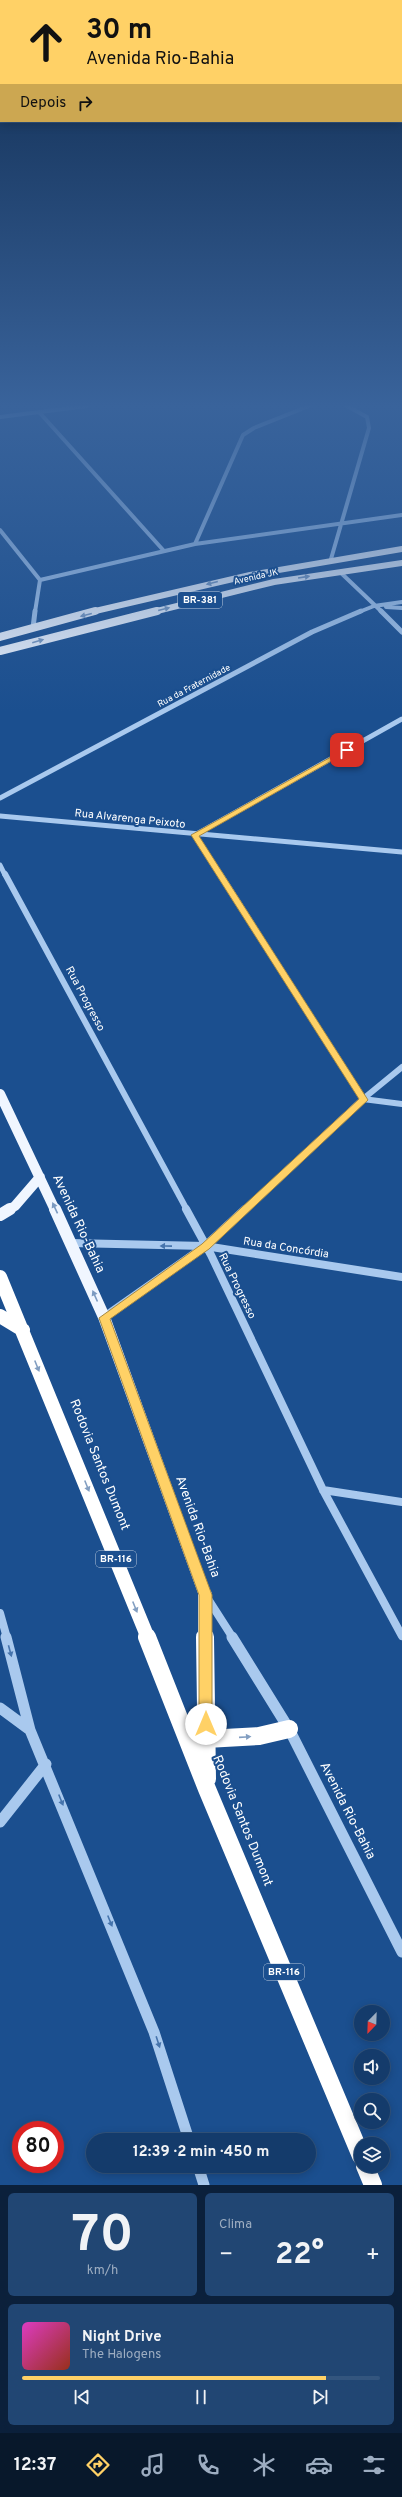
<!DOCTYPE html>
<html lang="pt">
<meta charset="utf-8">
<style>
body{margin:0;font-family:Overpass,sans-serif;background:#214673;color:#f1f3f6;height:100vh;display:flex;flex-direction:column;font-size:15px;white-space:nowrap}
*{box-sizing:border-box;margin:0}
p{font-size:13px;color:#9dadc1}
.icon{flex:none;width:22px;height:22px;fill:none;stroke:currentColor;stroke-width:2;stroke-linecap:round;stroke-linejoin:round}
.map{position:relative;height:2185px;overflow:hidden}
.drawer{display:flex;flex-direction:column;gap:8px;padding:8px;background:#0b203b;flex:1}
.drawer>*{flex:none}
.top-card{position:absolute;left:0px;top:0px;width:402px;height:122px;box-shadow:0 2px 10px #0003,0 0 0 1px #33557e;background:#ffd166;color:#111;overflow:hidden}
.needle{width:26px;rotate:203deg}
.tools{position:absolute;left:354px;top:2005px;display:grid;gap:8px}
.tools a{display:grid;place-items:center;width:36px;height:36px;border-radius:50%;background:#143b6b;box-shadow:0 2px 10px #0003,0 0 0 1px #33557e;font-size:20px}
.speed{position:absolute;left:12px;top:2121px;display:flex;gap:8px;font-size:20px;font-weight:700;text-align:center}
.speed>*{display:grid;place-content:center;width:52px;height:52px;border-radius:50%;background:#143b6b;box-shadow:0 2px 10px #0003,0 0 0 1px #33557e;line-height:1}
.speed .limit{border:6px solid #d22;background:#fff;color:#111}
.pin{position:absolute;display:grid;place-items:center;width:34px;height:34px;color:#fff;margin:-17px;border-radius:8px;box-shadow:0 2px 6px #0006}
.me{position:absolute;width:44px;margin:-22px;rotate:0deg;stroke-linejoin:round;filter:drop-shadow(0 0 3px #0008)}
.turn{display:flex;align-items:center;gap:14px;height:84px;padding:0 20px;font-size:18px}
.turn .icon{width:52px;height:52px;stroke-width:2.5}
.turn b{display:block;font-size:28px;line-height:34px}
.then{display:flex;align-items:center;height:38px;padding:0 20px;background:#0003;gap:8px;font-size:15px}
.big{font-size:30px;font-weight:700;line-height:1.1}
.drawer .card{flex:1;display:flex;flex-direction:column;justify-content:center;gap:6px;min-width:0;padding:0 14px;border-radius:6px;background:#214673}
.drawer .dial{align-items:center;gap:0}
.dial b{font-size:52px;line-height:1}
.song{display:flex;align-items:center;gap:12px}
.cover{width:48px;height:48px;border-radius:6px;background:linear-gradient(135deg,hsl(310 70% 55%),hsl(10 70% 35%))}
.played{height:4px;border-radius:2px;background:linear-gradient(90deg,#ffd166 85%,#33557e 85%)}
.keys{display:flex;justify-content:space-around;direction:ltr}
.heat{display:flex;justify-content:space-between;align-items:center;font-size:22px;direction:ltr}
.drawer .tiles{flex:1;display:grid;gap:8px;grid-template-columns:1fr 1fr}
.card:last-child{grid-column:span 2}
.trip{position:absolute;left:86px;top:2133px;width:230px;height:40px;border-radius:20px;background:#143b6b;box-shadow:0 2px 10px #0003,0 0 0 1px #33557e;font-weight:700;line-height:40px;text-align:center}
.tabs{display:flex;height:64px;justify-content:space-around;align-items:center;background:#08182b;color:#9dadc1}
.tabs .icon{width:28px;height:28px}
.tabs .on{color:#ffd166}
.tabs b{font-size:18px;color:#f1f3f6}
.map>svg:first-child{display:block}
</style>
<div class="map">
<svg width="402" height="2185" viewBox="0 0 402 2185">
<rect width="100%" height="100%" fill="#1b4f8f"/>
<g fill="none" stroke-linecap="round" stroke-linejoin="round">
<!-- minor-far4 -->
<path stroke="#a9c9ee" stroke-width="4" d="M39,412L164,551
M0,417L87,406
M0,530L40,580L35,612
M195,544L243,435L254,428L309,406
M331,559L369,428L367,417L347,406
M340,572L382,612
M40,580L195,544L402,515
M386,607L402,608
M359,612L374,606L402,602"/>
<!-- minor-far3 -->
<path stroke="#a9c9ee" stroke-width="5" d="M381,611L402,632
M33,628L35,611
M0,798L312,632L361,611
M0,816L402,852
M0,865L5,875
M220,875L195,835L402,719"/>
<!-- minor-far2 -->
<path stroke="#a9c9ee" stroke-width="6" d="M5,874L187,1210
M220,874L363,1099L402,1104
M244,1210L363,1099L402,1067"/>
<!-- minor-far1 -->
<path stroke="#a9c9ee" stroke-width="8" d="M186,1209L211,1255L323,1490L402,1636
M71,1243L205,1246L402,1277
M104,1317L205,1246L245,1209
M323,1490L402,1502
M208,1599L233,1638
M0,1613L7,1638"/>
<!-- minor -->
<path stroke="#a9c9ee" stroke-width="11" d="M6,1637L30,1730L154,2032L189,2140
M232,1637L289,1729L402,1952
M0,1708L30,1730
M0,1822L46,1764
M198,2166L204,2185"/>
<!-- major-far3 -->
<path stroke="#f0f6ff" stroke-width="6" d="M91,612L250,575L402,549
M153,612L274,582L402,563"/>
<!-- major-far2 -->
<path stroke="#f0f6ff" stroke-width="8" d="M0,637L95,611
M0,651L157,611"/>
<!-- major-far1 -->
<path stroke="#f0f6ff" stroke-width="10" d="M0,1094L55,1210
M8,1210L15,1206L40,1177"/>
<!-- major -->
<path stroke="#f0f6ff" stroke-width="12" d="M55,1209L104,1317L205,1595
M0,1215L10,1209"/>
<!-- highway-far1 -->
<path stroke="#fff" stroke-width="14" d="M0,1277L148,1638
M0,1316L23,1330
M205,1595V1638"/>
<!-- highway -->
<path stroke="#fff" stroke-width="18" d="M147,1637L207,1789L361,2156
M205,1637L207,1779
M206,1739L259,1736L289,1729
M365,2166L373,2185"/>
</g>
<!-- one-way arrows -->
<defs><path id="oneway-solid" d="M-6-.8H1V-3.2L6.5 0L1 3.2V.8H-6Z"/></defs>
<g fill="#7b9ac1">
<use href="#oneway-solid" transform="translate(304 577) rotate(-9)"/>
<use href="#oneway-solid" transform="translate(212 583) rotate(166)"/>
<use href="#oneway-solid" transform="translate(164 609) rotate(-14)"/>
<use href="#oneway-solid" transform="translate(86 615) rotate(166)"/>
<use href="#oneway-solid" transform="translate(38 641) rotate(-16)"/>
<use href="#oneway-solid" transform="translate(55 1208) rotate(-115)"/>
<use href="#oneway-solid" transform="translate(95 1296) rotate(-114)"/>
</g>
<g fill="#4674ac">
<use href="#oneway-solid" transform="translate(166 1246) rotate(-179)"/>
<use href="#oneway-solid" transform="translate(10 1651) rotate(75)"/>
<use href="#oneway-solid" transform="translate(61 1800) rotate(68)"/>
<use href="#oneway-solid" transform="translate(110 1921) rotate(68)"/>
<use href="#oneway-solid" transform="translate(158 2042) rotate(72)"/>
</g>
<g fill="#829ec1">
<use href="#oneway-solid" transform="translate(37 1366) rotate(68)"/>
<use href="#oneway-solid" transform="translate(87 1486) rotate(68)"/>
<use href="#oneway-solid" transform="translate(135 1607) rotate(68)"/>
<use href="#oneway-solid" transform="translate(245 1737) rotate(-4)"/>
</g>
<!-- sky -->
<linearGradient id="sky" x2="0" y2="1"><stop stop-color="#0f2b4f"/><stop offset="0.57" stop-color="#39639b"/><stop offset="1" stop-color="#39639b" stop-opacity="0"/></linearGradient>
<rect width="402" height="712" fill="url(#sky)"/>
<!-- route -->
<path fill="#ffd166" stroke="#a68842" d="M347,748L349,751L199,836L368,1100L209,1249L110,1319L212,1595V1724L210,1728L206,1730L201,1728L199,1724V1595L99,1318L202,1244L359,1099L191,835Z"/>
<g text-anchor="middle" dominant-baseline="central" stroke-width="4" stroke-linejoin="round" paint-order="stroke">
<!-- far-street labels -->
<g font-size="9" fill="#fff" stroke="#1b4f8f">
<text transform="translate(256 577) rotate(-13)">Avenida JK</text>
<text transform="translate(194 686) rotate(-28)">Rua da Fraternidade</text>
</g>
<!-- shield labels -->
<g fill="#1b4f8f" stroke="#bbcadd" stroke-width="1">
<rect x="178" y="592" width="44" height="16" rx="3"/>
<rect x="96" y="1551" width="40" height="16" rx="3"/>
<rect x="264" y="1964" width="40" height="16" rx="3"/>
</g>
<g font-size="10" font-weight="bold" fill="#fff">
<text x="200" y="600">BR-381</text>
<text x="116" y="1559">BR-116</text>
<text x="284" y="1972">BR-116</text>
</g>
<!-- street labels -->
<g font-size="11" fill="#fff" stroke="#1b4f8f">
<text transform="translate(130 819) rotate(6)">Rua Alvarenga Peixoto</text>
<text transform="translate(85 999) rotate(62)">Rua Progresso</text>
<text transform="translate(286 1248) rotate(9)">Rua da Concórdia</text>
<text transform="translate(237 1286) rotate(64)">Rua Progresso</text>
</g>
<!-- near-street labels -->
<g font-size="13" fill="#fff" stroke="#1b4f8f">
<text transform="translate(78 1224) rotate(65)">Avenida Rio-Bahia</text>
<text transform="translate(99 1465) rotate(68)">Rodovia Santos Dumont</text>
<text transform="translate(197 1527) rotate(70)">Avenida Rio-Bahia</text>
<text transform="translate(347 1811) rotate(63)">Avenida Rio-Bahia</text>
<text transform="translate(242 1821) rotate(68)">Rodovia Santos Dumont</text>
</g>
</g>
</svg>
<div class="tools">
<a><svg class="needle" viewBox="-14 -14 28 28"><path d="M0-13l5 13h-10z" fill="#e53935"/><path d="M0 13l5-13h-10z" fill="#9dadc1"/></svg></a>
<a><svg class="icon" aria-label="sound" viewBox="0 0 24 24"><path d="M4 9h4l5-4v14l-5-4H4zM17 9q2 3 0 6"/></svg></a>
<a><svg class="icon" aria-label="search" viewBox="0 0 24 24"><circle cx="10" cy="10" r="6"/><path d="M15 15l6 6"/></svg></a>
<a><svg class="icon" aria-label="layers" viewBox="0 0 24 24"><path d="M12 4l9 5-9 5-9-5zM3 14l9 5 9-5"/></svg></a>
</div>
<div class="speed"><div class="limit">80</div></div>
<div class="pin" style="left:347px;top:750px;background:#d93025"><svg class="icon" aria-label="arrive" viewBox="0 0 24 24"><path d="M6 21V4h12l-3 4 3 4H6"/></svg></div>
<svg class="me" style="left:206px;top:1724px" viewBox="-20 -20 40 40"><circle r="19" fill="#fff"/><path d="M0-13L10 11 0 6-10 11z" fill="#ffd166"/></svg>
<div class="trip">12:39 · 2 min · 450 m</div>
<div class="top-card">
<div class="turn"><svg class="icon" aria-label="ahead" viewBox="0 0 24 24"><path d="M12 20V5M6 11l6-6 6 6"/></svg><div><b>30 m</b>Avenida Rio-Bahia</div></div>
<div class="then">Depois<svg class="icon" aria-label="right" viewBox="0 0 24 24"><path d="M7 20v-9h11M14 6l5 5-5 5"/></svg></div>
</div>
</div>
<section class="drawer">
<div class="tiles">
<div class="card dial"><b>70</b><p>km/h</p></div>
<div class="card"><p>Clima</p>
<div class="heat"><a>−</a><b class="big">22°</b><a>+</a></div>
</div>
<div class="card">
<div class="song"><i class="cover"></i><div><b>Night Drive</b><p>The Halogens</p></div></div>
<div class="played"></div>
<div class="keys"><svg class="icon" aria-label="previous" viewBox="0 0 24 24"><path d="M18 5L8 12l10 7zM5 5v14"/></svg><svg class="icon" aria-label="pause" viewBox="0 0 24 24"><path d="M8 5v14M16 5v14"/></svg><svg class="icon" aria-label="next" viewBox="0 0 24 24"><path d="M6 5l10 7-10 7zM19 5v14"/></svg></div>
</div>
</div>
</section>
<nav class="tabs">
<b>12:37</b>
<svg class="icon on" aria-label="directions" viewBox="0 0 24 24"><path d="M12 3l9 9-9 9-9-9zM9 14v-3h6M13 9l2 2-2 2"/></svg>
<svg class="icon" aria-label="music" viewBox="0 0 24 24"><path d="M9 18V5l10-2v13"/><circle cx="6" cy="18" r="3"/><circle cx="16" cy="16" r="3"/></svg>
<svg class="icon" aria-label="phone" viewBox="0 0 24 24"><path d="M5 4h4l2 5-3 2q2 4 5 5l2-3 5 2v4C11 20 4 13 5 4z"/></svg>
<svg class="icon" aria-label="climate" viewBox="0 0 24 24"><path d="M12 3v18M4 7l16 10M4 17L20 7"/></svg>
<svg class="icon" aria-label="car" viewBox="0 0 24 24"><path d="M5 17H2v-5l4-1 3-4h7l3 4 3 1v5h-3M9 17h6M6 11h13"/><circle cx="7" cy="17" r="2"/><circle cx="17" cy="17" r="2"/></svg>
<svg class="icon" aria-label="filters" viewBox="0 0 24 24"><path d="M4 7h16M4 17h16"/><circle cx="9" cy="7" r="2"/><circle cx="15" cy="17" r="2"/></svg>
</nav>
